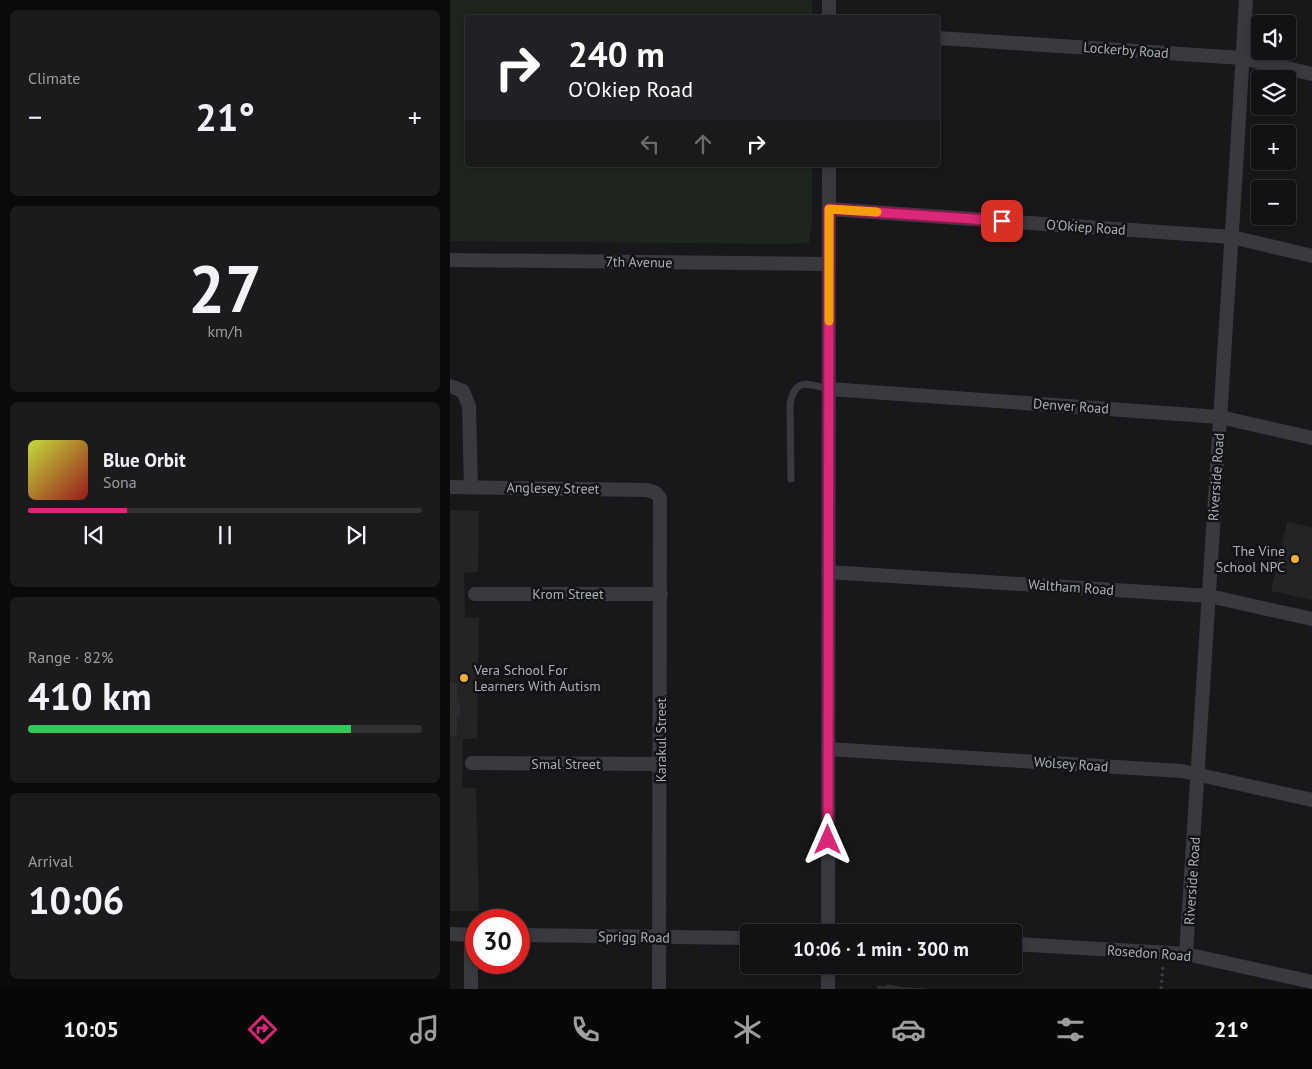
<!DOCTYPE html>
<meta charset="utf-8">
<style>
body{margin:0;font-family:"PT Sans",sans-serif;background:#1b1b1d;color:#f1f3f6;height:100vh;display:flex;flex-direction:column;font-size:19px;white-space:nowrap}
*{box-sizing:border-box;margin:0}
p{font-size:16px;color:#9c9ea0}
.icon{flex:none;width:28px;height:28px;fill:none;stroke:currentColor;stroke-width:2;stroke-linecap:round;stroke-linejoin:round}
.map{position:relative;flex:1;overflow:hidden}
.drawer{display:flex;flex-direction:column;gap:10px;padding:10px;background:#0a0a0b;width:450px}
.drawer>*{flex:none}
.guide{position:absolute;left:15px;top:15px;width:475px;height:152px;border-radius:5px;box-shadow:0 2px 8px #0003,0 0 0 1px #313234;background:#202124;color:#fff;overflow:hidden}
.tools{position:absolute;left:801px;top:15px;display:grid;gap:10px}
.tools a{display:grid;place-items:center;width:45px;height:45px;border-radius:5px;background:#121214;box-shadow:0 2px 8px #0003,0 0 0 1px #313234;font-size:25px}
.speed{position:absolute;left:15px;top:909px;display:flex;gap:10px;font-size:25px;font-weight:700;text-align:center}
.speed>*{display:grid;place-content:center;width:65px;height:65px;border-radius:50%;background:#121214;box-shadow:0 2px 8px #0003,0 0 0 1px #313234;line-height:1}
.speed .limit{border:8px solid #d22;background:#fff;color:#111}
.pin{position:absolute;display:grid;place-items:center;width:42px;height:42px;color:#fff;margin:-21px;border-radius:10px;box-shadow:0 2px 8px #0006}
.me{position:absolute;width:55px;margin:-28px;rotate:0deg;stroke-linejoin:round;filter:drop-shadow(0 0 4px #0008)}
.turn{display:flex;align-items:center;gap:18px;height:105px;padding:0 20px;font-size:22px}
.turn .icon{width:65px;height:65px;stroke-width:2.5}
.turn b{display:block;font-size:35px;line-height:42px}
.lanes{display:flex;align-items:center;height:48px;padding:0 20px;background:#0003;justify-content:center;gap:25px;direction:ltr}
.lanes .off{opacity:.35}
.big{font-size:38px;font-weight:700;line-height:1.1}
.drawer .tile{flex:1;display:flex;flex-direction:column;justify-content:center;gap:8px;min-width:0;padding:0 18px;border-radius:8px;background:#1b1b1d}
.drawer .dial{align-items:center;gap:0}
.dial b{font-size:65px;line-height:1}
.song{display:flex;align-items:center;gap:15px}
.cover{width:60px;height:60px;border-radius:8px;background:linear-gradient(135deg,hsl(70 70% 55%),hsl(0 70% 35%))}
.played{height:5px;border-radius:2px;background:linear-gradient(90deg,#db2777 25%,#313234 25%)}
.keys{display:flex;justify-content:space-around;direction:ltr}
.heat{display:flex;justify-content:space-between;align-items:center;font-size:28px;direction:ltr}
.charge{height:8px;border-radius:4px;background:linear-gradient(90deg,#34c759 82%,#313234 0)}
.trip{position:absolute;left:290px;top:924px;width:282px;height:50px;border-radius:5px;background:#121214;box-shadow:0 2px 8px #0003,0 0 0 1px #313234;font-weight:700;line-height:50px;text-align:center}
.tab-bar{display:flex;height:80px;justify-content:space-around;align-items:center;background:#070708;color:#9c9ea0}
.tab-bar .icon{width:35px;height:35px}
.tab-bar .current{color:#db2777}
.tab-bar b{font-size:22px;color:#f1f3f6}
main{display:flex;flex:1;min-height:0}
.map>svg:first-child{display:block}
</style>
<main>
<section class="drawer">
<div class="tile"><p>Climate</p>
<div class="heat"><a>−</a><b class="big">21°</b><a>+</a></div>
</div>
<div class="tile dial"><b>27</b><p>km/h</p></div>
<div class="tile">
<div class="song"><i class="cover"></i><div><b>Blue Orbit</b><p>Sona</p></div></div>
<div class="played"></div>
<div class="keys"><svg class="icon" aria-label="previous" viewBox="0 0 24 24"><path d="M18 5L8 12l10 7zM5 5v14"/></svg><svg class="icon" aria-label="pause" viewBox="0 0 24 24"><path d="M8 5v14M16 5v14"/></svg><svg class="icon" aria-label="next" viewBox="0 0 24 24"><path d="M6 5l10 7-10 7zM19 5v14"/></svg></div>
</div>
<div class="tile"><p>Range · 82%</p><b class="big">410 km</b><div class="charge"></div></div>
<div class="tile"><p>Arrival</p><b class="big">10:06</b></div>
</section>
<div class="map">
<svg width="862" height="989" viewBox="0 0 862 989">
<rect width="100%" height="100%" fill="#18181a"/>
<!-- built -->
<path fill="#242427" d="M0,510L29,511L28,572L14,573L15,618H29L27,739H13L12,788H26L29,911H0Z
M837,522L862,527V600L821,591Z"/>
<!-- green -->
<path fill="#1e251e" d="M0,0H362V17L18,18V165H362V218L359,243L336,244L0,241Z"/>
<!-- building -->
<path fill="#2b2b2e" stroke="#323236" d="M0,684H6V704H9V716H6V735H0Z
M437,985L454,988L476,989H428V986L437,987Z"/>
<g fill="none" stroke-linecap="round" stroke-linejoin="round">
<!-- path -->
<path stroke="#3f4146" stroke-width="3" stroke-dasharray="2.5 4" stroke-linecap="butt" d="M711,989L713,967"/>
<!-- service -->
<path stroke="#393a3f" stroke-width="7" d="M341,479L340,404C345,377 358,384 379,389"/>
<!-- minor -->
<path stroke="#393a3f" stroke-width="14" d="M379,18V0
M488,38L792,58L862,74
M379,209L782,237L862,256
M0,260L379,264
M0,386L13,391L19,406L21,487
M379,389L770,417L862,438
M0,487L197,490L206,493L210,498L209,989
M378,572L759,596L862,619
M25,594H211
M378,749L732,771L862,800
M22,763L211,764
M378,932L379,165
M0,934L26,935
M69,935L299,938
M564,944L736,954L862,982
M736,954C759,636 777,318 796,0
M378,965V989
M21,989V935"/>
</g>
<g fill="none" stroke-linecap="round" stroke-linejoin="round">
<defs>
<path id="route" d="M378,840L379,209L552,221"/>
</defs>
<!-- route casing -->
<use href="#route" stroke="#8e194d" stroke-width="12"/>
<!-- route -->
<use href="#route" stroke="#db2777" stroke-width="9"/>
<!-- slow -->
<path stroke="#f59e0b" stroke-width="9" d="M379,321V209L427,212"/>
</g>
<!-- markers -->
<g fill="#f5ad35" stroke="#131315" stroke-width="2">
<circle cx="845" cy="559" r="5"/>
<circle cx="14" cy="678" r="5"/>
</g>
<g text-anchor="middle" dominant-baseline="central" stroke-width="5" stroke-linejoin="round" paint-order="stroke">
<!-- street labels -->
<g font-size="14" fill="#aaafba" stroke="#131315">
<text transform="translate(676 50) rotate(4)">Lockerby Road</text>
<text transform="translate(636 227) rotate(4)">O'Okiep Road</text>
<text transform="translate(189 262) rotate(1)">7th Avenue</text>
<text transform="translate(621 406) rotate(4)">Denver Road</text>
<text transform="translate(766 477) rotate(-86)">Riverside Road</text>
<text transform="translate(103 488) rotate(1)">Anglesey Street</text>
<text transform="translate(621 587) rotate(4)">Waltham Road</text>
<text x="118" y="594">Krom Street</text>
<text transform="translate(211 740) rotate(-90)">Karakul Street</text>
<text x="116" y="764">Smal Street</text>
<text transform="translate(621 764) rotate(4)">Wolsey Road</text>
<text transform="translate(742 881) rotate(-86)">Riverside Road</text>
<text transform="translate(184 937) rotate(1)">Sprigg Road</text>
<text transform="translate(699 953) rotate(4)">Rosedon Road</text>
</g>
<!-- poi labels -->
<g font-size="14" fill="#aaafba" stroke="#131315" text-anchor="end">
<text x="835" y="551">The Vine<tspan x="835" dy="16">School NPC</tspan></text>
<text x="24" y="670" text-anchor="start">Vera School For<tspan x="24" dy="16">Learners With Autism</tspan></text>
</g>
</g>
</svg>
<div class="tools">
<a><svg class="icon" aria-label="sound" viewBox="0 0 24 24"><path d="M4 9h4l5-4v14l-5-4H4zM17 9q2 3 0 6"/></svg></a>
<a><svg class="icon" aria-label="layers" viewBox="0 0 24 24"><path d="M12 4l9 5-9 5-9-5zM3 14l9 5 9-5"/></svg></a>
<a>+</a>
<a>−</a>
</div>
<div class="speed"><div class="limit">30</div></div>
<div class="pin" style="left:552px;top:221px;background:#d93025"><svg class="icon" aria-label="arrive" viewBox="0 0 24 24"><path d="M6 21V4h12l-3 4 3 4H6"/></svg></div>
<svg class="me" style="left:378px;top:840px" viewBox="-20 -20 40 40"><path d="M0-17L14 15 0 8-14 15z" fill="#db2777" stroke="#fff" stroke-width="4"/></svg>
<div class="trip">10:06 · 1 min · 300 m</div>
<div class="guide">
<div class="turn"><svg class="icon" aria-label="right" viewBox="0 0 24 24"><path d="M7 20v-9h11M14 6l5 5-5 5"/></svg><div><b>240 m</b>O'Okiep Road</div></div>
<div class="lanes"><svg class="icon off" aria-label="left" viewBox="0 0 24 24"><path d="M17 20v-9H6M10 6l-5 5 5 5"/></svg><svg class="icon off" aria-label="ahead" viewBox="0 0 24 24"><path d="M12 20V5M6 11l6-6 6 6"/></svg><svg class="icon" aria-label="right" viewBox="0 0 24 24"><path d="M7 20v-9h11M14 6l5 5-5 5"/></svg></div>
</div>
</div>
</main>
<nav class="tab-bar">
<b>10:05</b>
<svg class="icon current" aria-label="directions" viewBox="0 0 24 24"><path d="M12 3l9 9-9 9-9-9zM9 14v-3h6M13 9l2 2-2 2"/></svg>
<svg class="icon" aria-label="music" viewBox="0 0 24 24"><path d="M9 18V5l10-2v13"/><circle cx="6" cy="18" r="3"/><circle cx="16" cy="16" r="3"/></svg>
<svg class="icon" aria-label="phone" viewBox="0 0 24 24"><path d="M5 4h4l2 5-3 2q2 4 5 5l2-3 5 2v4C11 20 4 13 5 4z"/></svg>
<svg class="icon" aria-label="climate" viewBox="0 0 24 24"><path d="M12 3v18M4 7l16 10M4 17L20 7"/></svg>
<svg class="icon" aria-label="car" viewBox="0 0 24 24"><path d="M5 17H2v-5l4-1 3-4h7l3 4 3 1v5h-3M9 17h6M6 11h13"/><circle cx="7" cy="17" r="2"/><circle cx="17" cy="17" r="2"/></svg>
<svg class="icon" aria-label="filters" viewBox="0 0 24 24"><path d="M4 7h16M4 17h16"/><circle cx="9" cy="7" r="2"/><circle cx="15" cy="17" r="2"/></svg>
<b>21°</b>
</nav>
